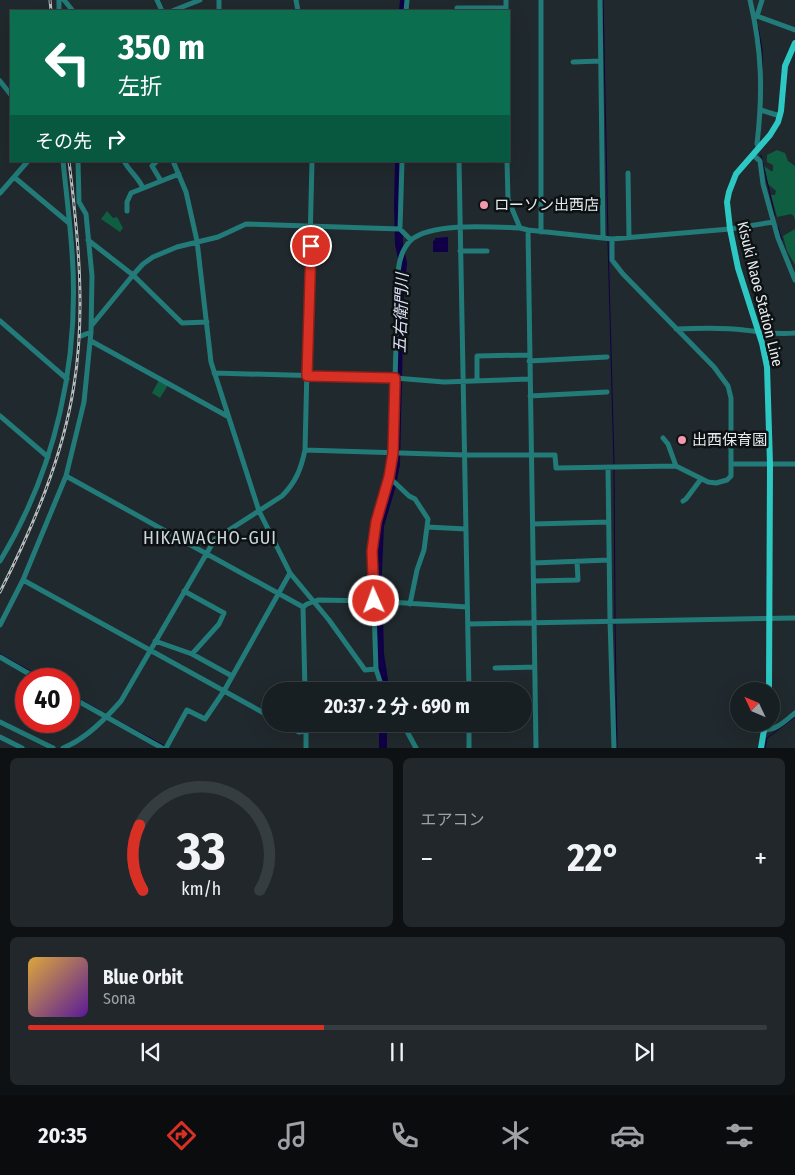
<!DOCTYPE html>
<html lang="ja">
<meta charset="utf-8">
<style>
body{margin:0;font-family:"Fira Sans Condensed","Noto Sans JP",sans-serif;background:#21272a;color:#f1f3f6;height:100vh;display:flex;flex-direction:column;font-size:19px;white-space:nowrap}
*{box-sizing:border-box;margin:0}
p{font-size:16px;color:#9fa2a5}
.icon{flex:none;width:28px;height:28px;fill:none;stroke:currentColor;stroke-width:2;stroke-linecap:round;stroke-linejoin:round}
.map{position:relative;height:748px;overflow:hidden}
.panel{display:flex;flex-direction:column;gap:10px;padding:10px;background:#0d1113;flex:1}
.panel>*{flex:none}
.hud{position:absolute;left:10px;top:10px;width:500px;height:152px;border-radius:0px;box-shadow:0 5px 20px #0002,0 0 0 1px #363d40;background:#0b6e4f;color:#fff;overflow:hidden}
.needle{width:32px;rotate:314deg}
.tools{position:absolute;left:730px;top:682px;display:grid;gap:10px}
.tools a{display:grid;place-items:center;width:50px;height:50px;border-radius:50%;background:#181f22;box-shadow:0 5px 20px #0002,0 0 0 1px #363d40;font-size:25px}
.speed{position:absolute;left:15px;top:668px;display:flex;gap:10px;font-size:25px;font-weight:700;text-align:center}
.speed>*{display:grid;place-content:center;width:65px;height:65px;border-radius:50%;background:#181f22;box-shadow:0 5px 20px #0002,0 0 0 1px #363d40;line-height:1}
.speed .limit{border:8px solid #d22;background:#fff;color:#111}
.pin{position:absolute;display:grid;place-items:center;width:42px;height:42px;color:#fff;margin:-21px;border:2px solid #fff;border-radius:50%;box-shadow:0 1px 5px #0007}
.me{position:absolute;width:55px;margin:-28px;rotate:358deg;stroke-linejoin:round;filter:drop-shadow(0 0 4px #0008)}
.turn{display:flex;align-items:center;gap:18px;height:105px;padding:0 25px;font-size:22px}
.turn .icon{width:65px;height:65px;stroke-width:2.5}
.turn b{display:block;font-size:35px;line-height:42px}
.then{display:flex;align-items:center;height:48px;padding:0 25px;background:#0003;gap:10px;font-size:19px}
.big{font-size:38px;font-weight:700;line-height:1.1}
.panel .card{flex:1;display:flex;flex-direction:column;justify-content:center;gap:8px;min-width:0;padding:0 18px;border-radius:8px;background:#21272a}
.panel .dial{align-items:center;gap:0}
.dial svg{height:130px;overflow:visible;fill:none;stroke:#363d40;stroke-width:7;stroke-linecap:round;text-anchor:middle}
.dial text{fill:#f1f3f6;stroke:none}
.song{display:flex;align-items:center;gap:15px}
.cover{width:60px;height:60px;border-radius:8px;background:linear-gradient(135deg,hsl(40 70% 55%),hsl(270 70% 35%))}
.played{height:5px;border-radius:2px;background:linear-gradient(90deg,#d93025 40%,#363d40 40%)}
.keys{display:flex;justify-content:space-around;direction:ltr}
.heat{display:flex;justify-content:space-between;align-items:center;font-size:28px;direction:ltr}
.panel .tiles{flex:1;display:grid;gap:10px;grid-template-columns:1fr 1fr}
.card:last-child{grid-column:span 2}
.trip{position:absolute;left:262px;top:682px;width:270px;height:50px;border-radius:25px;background:#181f22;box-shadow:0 5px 20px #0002,0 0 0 1px #363d40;font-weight:700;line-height:50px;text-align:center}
.tabs{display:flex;height:80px;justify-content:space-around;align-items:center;background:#0a0c0e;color:#9fa2a5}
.tabs .icon{width:35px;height:35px}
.tabs .selected{color:#d93025}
.tabs b{font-size:22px;color:#f1f3f6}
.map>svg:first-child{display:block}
</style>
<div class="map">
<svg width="795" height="748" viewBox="0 0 795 748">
<rect width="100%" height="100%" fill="#20292d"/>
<!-- green -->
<path fill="#0f5e41" d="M777,150L785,153L788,161L795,166V221L794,216L791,214L777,217L771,195H775L776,191L768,184L764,166L771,171H773V165L767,162V155Z
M107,211L113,218L117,217L123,228L120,232L101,219Z
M795,229V265L787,251L783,236Z
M159,380L168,385L160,398L152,393Z"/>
<!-- water -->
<path fill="#100047" d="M448,237V252H433V241L435,240V238Z"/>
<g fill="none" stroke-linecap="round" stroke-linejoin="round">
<!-- stream -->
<path stroke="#100047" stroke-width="1" d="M603,0L608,237
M758,27L762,49V68
M761,155L775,216
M778,227L782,240
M608,241L614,464
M614,468L615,619
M615,623L617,748
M0,654L44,679
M69,693L99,710
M109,716L165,746
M765,748L767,738L795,717"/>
<!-- river -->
<path stroke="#100047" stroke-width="8" d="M403,11L404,0
M376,691L374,687L385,686L380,654L378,571L380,526L392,485L396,464L400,294L403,263L399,244L398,204L399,161
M383,724V748"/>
<!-- minor -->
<path stroke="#227b78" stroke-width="5" d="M64,0L73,11
M157,0L162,11
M296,0L298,11
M541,0V232
M600,0L603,238
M750,0C762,51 763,92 757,144L759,148
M457,8H506
M59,11V0
M172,11L200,0
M219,11V0
M406,11L407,0
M506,11V0
M757,16L762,0
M754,17L757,16L795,30
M573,62L601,61
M0,81L11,95
M761,110L780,116
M753,155L760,161L763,184L778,238L795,280
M124,161C129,171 138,177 143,188
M157,161L152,166L161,181
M173,161L186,192L197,241L211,362L259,511L290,573L329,620L365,670L376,669
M402,161L400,229L411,240
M459,161L469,691
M507,161L508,199L520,228
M628,173L629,237
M14,177L69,223
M0,193L28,161
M127,211V202L131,193L179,174
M528,230L536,748
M88,240L133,275L182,323L207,322
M460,251H487
M0,321L67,379
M92,325L133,275L143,264L153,257L177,247L218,237L246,224L400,229
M676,329C699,328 722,327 744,330C763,332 775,335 795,333
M81,336L91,332
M91,341L227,416
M529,361L607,357
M214,373L395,378L444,382L529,379
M477,381V356L529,355
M530,396L607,392
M0,416L48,457
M663,438L668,444L676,466
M305,450L465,455H555L556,468L676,466L708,482L716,483L727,480L731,476V398L728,386L714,367L623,274L612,260V239
M732,464H795
M608,467L610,620L614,748
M66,476L303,607L305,691
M389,477L409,496L415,499L428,519L424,550L417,570L410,604
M683,501L686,499L701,479
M533,524L609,522
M427,527L466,529
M0,561C56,469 80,360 72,252C70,222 66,191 63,161
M533,563L609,560
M23,580L271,717
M534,581L578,580L577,561
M184,591L224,613L219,624L192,654
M303,607L307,604L318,600L374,601L467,607
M468,624L795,618
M0,625L23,580L66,476L84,402L91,332L92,276L86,214L79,202L78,161
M155,641L192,654L232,676
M0,657L38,679
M495,668L535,667
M383,691L376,669L372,551L376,522L389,477L393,453L398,272C399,260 402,249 411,240C432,222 493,227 520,228L528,230L612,239L730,229L773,222
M69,696L162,748
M0,722L53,748
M283,724L299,732L306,731
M306,724V748
M403,724L416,748
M469,724V748
M763,730C777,730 785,721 795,713
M0,737L22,748
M63,748C86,739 106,718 121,701L215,539L282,496C296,482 301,469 305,450L312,161
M166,748L187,710L205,719L224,691L290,573"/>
<!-- major -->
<path stroke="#2dc8c4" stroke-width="6" d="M769,691L770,464L767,367L762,343L738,268L730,229L727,202L729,192L736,174L770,135L778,122L781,111L785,66L795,43
M761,748L765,724"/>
<defs>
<path id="rail" d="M50,0L51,11
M0,592C33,527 63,457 74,385C86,311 78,235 69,161"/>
</defs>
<!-- rail casing -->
<use href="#rail" stroke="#b6bdc0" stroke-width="3"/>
<!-- rail -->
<use href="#rail" stroke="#0d1113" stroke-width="1" stroke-dasharray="4" stroke-linecap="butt"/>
</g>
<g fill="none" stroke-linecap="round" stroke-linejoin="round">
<defs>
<path id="route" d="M311,246L307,376L395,378L393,453L389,477L376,522L372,551L374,601"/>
</defs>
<!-- route casing -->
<use href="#route" stroke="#8d1f18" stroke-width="12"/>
<!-- route -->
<use href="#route" stroke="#d93025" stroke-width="9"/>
</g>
<!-- markers -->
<g fill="#f29aad" stroke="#0d1113" stroke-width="2">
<circle cx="484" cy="205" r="5"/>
<circle cx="682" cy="440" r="5"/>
</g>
<g text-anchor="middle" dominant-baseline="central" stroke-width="5" stroke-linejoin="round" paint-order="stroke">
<!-- poi labels -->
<g font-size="15" fill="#e6ecee" stroke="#0d1113" text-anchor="start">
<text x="494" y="205">ローソン出西店</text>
<text x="692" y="440">出西保育園</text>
</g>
<!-- street labels -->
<g font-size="15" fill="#e6ecee" stroke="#0d1113">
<text transform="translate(760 294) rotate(76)">Kisuki Naoe Station Line</text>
</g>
<!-- water labels -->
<g font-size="16" font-style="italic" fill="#dee2f8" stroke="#0d1113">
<text transform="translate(401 313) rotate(-88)">五右衛門川</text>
</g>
<!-- quarter labels -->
<g font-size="18" letter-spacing="1" fill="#cbd7db" stroke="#0d1113">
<text x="210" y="538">HIKAWACHO-GUI</text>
</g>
</g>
</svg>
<div class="tools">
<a><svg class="needle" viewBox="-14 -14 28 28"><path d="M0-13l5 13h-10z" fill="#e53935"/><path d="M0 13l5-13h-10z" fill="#9fa2a5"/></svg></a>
</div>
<div class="speed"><div class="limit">40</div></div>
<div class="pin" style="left:311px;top:246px;background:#d93025"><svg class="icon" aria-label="arrive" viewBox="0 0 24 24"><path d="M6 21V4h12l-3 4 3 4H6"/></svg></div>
<svg class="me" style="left:374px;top:601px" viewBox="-20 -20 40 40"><circle r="17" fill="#d93025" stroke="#fff" stroke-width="3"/><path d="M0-11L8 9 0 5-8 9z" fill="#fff"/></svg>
<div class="trip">20:37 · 2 分 · 690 m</div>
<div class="hud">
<div class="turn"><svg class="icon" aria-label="left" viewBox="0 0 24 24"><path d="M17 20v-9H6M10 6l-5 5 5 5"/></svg><div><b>350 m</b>左折</div></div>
<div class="then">その先<svg class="icon" aria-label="right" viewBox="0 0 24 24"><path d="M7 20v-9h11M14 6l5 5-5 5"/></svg></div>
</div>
</div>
<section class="panel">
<div class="tiles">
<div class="card dial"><svg viewBox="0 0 100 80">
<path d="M14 69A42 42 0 1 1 86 69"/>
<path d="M14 69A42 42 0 0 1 12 29" stroke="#d93025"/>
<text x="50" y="56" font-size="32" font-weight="700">33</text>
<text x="50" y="72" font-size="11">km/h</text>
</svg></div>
<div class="card"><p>エアコン</p>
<div class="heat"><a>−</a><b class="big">22°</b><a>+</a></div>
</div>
<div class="card">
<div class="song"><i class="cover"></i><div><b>Blue Orbit</b><p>Sona</p></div></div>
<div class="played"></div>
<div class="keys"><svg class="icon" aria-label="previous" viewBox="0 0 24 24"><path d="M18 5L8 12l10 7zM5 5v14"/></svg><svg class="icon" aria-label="pause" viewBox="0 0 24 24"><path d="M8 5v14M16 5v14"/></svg><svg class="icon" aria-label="next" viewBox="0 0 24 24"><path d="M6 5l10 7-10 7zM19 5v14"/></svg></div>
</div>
</div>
</section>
<nav class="tabs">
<b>20:35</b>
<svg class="icon selected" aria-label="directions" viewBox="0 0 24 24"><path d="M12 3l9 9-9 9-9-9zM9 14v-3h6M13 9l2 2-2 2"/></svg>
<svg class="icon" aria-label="music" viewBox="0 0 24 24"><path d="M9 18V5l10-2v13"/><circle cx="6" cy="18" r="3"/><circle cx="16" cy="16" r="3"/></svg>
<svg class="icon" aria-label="phone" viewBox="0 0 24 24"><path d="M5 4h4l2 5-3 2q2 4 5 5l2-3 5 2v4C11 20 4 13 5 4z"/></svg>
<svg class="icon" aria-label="climate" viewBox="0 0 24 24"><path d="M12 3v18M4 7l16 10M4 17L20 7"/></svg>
<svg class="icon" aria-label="car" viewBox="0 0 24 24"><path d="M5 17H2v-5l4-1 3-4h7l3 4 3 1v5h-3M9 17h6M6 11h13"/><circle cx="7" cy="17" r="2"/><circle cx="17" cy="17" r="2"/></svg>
<svg class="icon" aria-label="filters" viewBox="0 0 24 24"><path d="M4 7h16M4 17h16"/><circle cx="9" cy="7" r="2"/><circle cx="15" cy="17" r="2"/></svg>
</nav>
